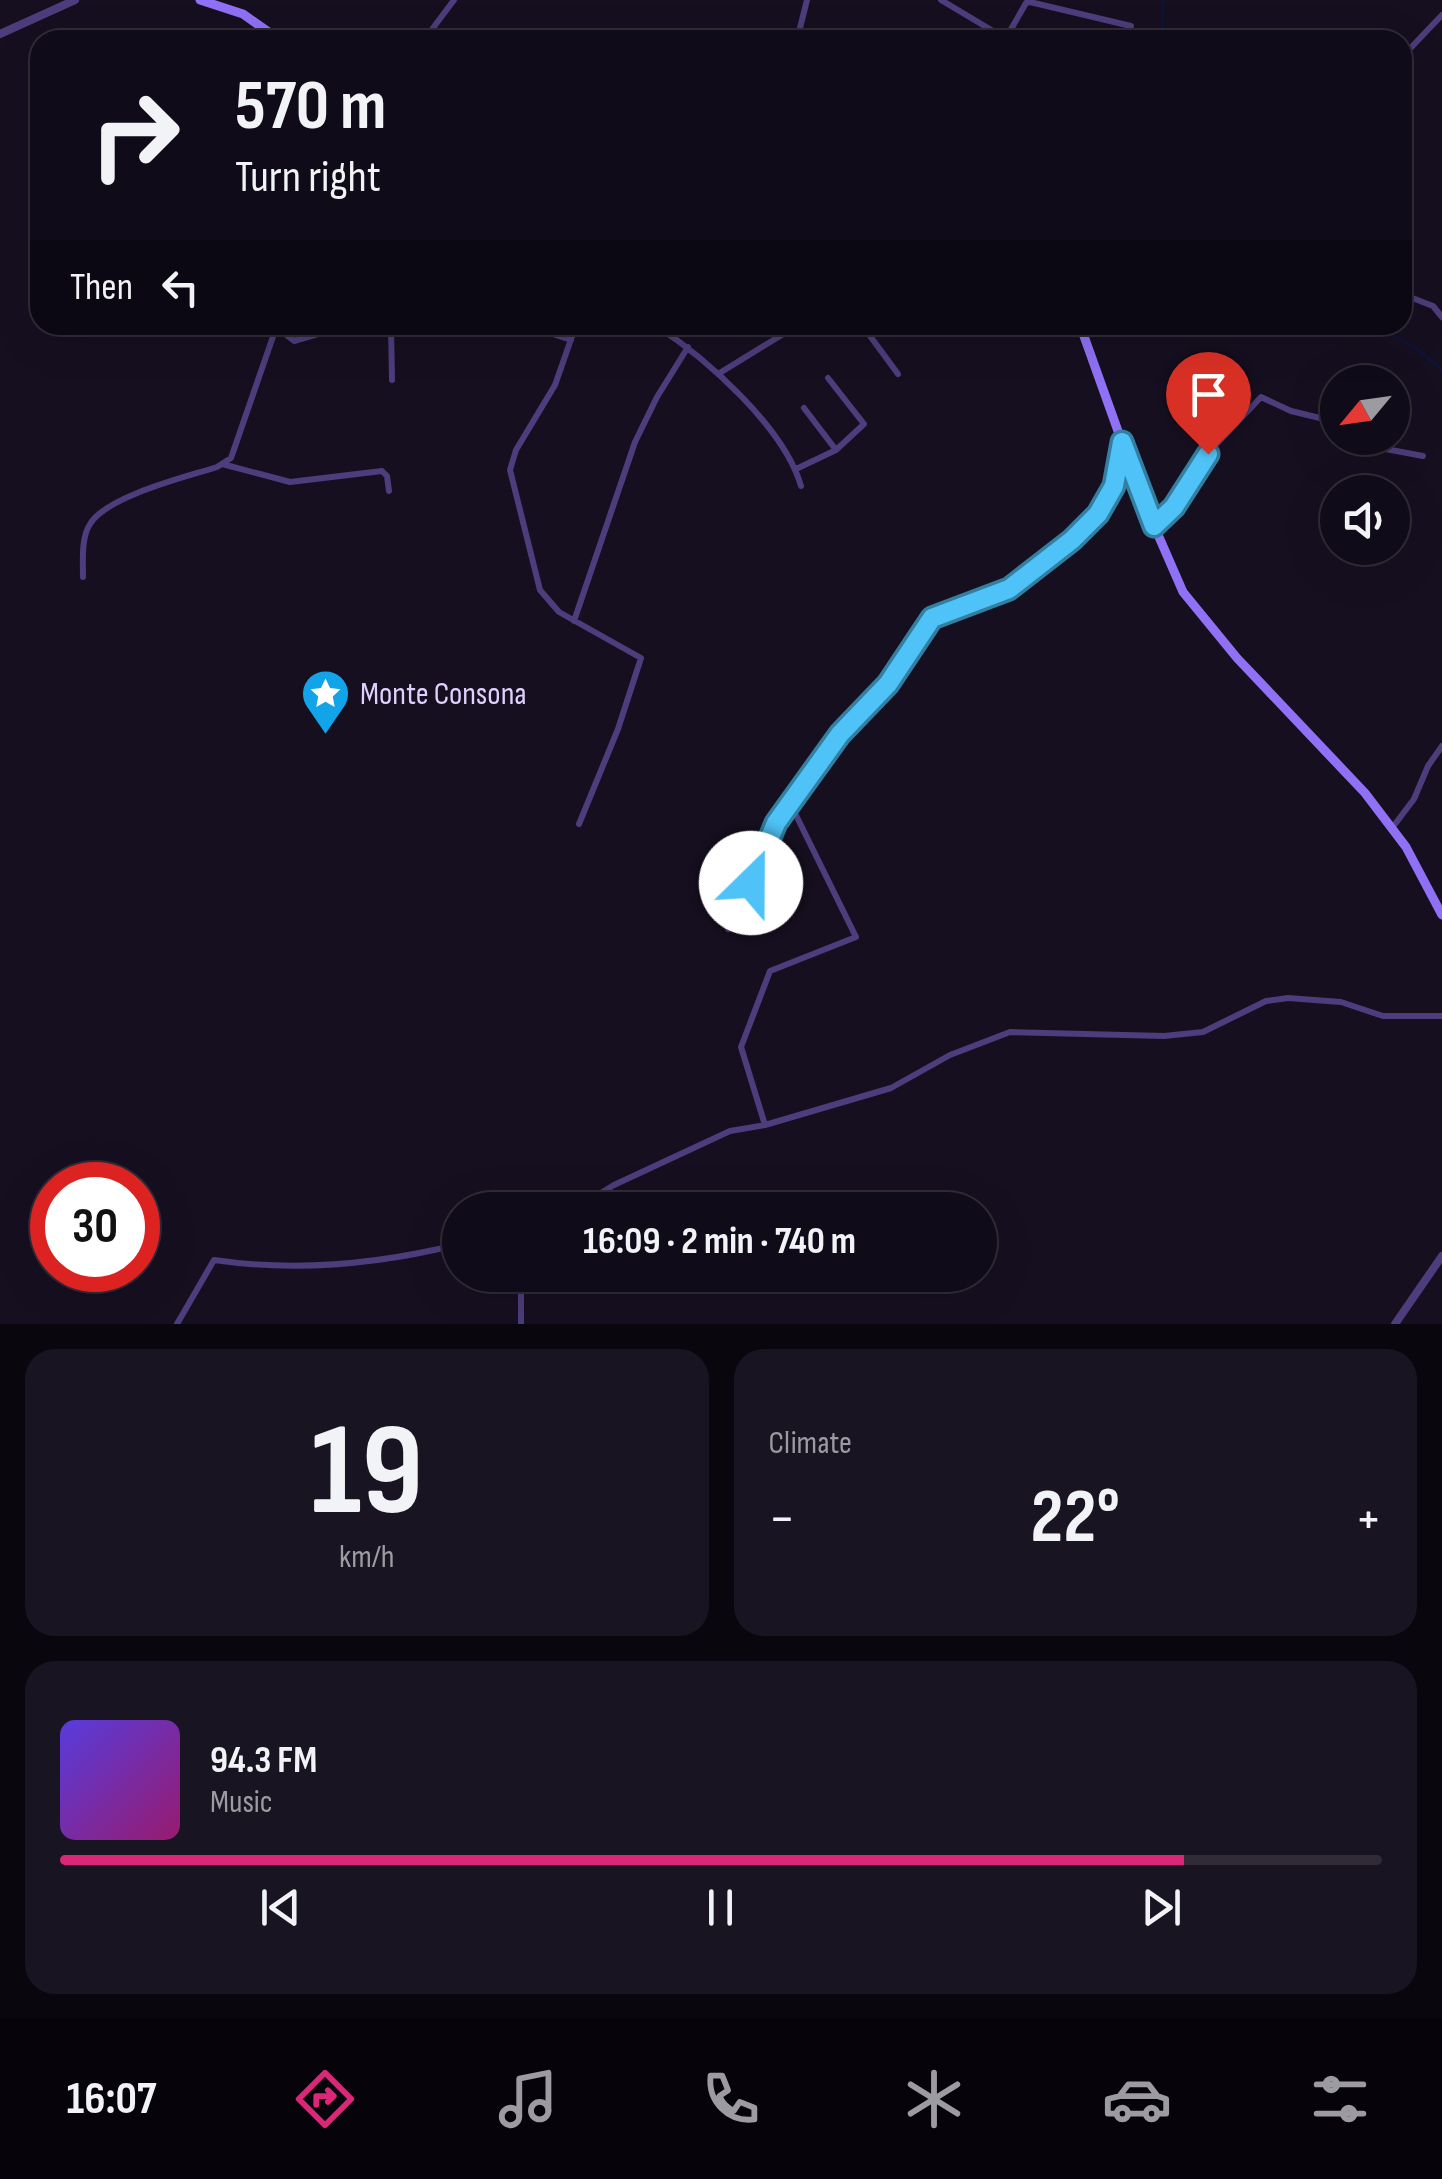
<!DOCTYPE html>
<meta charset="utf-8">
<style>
body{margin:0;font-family:"Sofia Sans Condensed",sans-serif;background:#191421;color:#f1f3f6;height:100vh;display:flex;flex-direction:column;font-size:38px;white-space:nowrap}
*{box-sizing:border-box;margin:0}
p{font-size:32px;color:#9c9ba2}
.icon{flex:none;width:55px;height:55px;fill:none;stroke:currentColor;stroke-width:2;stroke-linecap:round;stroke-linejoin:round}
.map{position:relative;height:1324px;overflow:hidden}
.side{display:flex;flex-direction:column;gap:25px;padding:25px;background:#09060d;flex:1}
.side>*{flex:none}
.hud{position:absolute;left:30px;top:30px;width:1382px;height:305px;border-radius:30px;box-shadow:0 10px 40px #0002,0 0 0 2px #302b37;background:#100b18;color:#f1f3f6;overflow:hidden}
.needle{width:65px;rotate:241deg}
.fabs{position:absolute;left:1320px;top:365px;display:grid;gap:20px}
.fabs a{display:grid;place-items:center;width:90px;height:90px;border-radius:50%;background:#100b18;box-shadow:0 10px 40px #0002,0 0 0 2px #302b37;font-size:50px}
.speed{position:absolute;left:30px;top:1162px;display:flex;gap:20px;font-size:50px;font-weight:700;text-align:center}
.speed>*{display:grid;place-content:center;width:130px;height:130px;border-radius:50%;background:#100b18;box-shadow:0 10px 40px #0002,0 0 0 2px #302b37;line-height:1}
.speed .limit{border:15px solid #d22;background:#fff;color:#111}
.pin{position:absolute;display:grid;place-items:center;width:85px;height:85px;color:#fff;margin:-102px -42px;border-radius:50% 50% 50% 0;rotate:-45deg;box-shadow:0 0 10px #0007}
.pin .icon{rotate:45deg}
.me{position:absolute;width:110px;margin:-55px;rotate:23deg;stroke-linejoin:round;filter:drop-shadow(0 0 8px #0008)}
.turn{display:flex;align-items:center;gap:35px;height:210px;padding:0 40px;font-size:45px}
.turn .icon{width:130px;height:130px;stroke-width:2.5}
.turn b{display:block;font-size:70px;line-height:85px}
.then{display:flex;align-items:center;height:95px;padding:0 40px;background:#0003;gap:20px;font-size:38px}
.big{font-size:75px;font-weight:700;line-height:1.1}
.side .tile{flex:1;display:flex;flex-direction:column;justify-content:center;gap:15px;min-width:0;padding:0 35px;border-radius:30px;background:#191421}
.side .dial{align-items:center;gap:0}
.dial b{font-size:130px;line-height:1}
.song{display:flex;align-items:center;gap:30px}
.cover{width:120px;height:120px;border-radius:15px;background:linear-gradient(135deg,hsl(250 70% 55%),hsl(320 70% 35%))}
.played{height:10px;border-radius:5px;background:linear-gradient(90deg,#db2777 85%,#302b37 85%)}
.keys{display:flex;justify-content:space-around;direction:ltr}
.heat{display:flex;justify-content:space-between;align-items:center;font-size:55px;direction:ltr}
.side .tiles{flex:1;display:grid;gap:25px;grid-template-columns:1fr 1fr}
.tile:last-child{grid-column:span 2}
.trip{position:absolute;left:442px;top:1192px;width:555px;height:100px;border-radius:50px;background:#100b18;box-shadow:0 10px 40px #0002,0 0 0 2px #302b37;font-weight:700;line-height:100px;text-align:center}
.dock{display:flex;height:160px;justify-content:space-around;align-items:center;background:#06040a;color:#9c9ba2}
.dock .icon{width:70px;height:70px}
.dock .on{color:#db2777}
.dock b{font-size:45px;color:#f1f3f6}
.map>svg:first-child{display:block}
</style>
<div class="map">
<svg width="1442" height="1324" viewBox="0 0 1442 1324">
<rect width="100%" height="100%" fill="#160f20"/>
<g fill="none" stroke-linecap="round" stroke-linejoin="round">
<!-- stream -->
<path stroke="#0d143b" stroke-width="2.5" d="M1163,0L1162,31L1167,40
M1376,325L1416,348L1442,370"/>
<!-- minor -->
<path stroke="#4d3d7c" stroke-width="6" d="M941,0L1008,40
M1006,38L1026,3L1030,2L1131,26
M424,40L454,0
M797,40L807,0
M1402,57L1442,15
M1402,294L1433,306L1442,317
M391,325L392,380
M525,325L571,340
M576,325L555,385L516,450L510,470L540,590L559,612L641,658L618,729L579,824
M655,325C706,358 784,427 801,486
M862,325L898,374
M276,327L294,341L348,325
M718,374L798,325
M804,408L836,450
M1350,438L1386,449L1423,456
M222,464L290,482L382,471L387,476L389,491
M796,469L836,450L864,424L828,378
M1154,526L1174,507L1215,446L1261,397L1291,411L1324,419L1338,428
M83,577C83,561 81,538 90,524C107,496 186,477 217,467L231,458L277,325
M574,621L635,442L657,397L688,347
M1392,828L1414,799L1428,766L1442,746
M728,929L761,865L776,823L840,734L889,685L932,617L1009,589L1072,540L1098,514L1114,486L1122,443
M765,1125L741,1047L770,971L856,937L791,805
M573,1210L614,1185L730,1131L765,1125L891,1088L950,1055L1010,1032L1164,1036L1203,1032L1266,1001L1288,998L1341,1002L1383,1016H1442
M521,1275V1324
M177,1324L214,1260C296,1272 380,1264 460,1244"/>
<!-- tertiary -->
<path stroke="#4d3d7c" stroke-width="8" d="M0,34L75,0
M1395,1324L1442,1256"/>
<!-- secondary -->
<path stroke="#9070f4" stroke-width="9" d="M200,0L243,14L280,40
M1080,325L1142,498L1183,592L1237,658L1365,793L1406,847L1442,915"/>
</g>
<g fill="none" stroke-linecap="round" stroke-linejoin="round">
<defs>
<path id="route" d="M751,883L776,823L840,734L888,684L932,618L1009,589L1072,540L1098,514L1114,486L1122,442L1154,526L1174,507L1208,454"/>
</defs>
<!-- route casing -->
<use href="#route" stroke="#337fa1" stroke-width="25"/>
<!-- route -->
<use href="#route" stroke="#4fc3f7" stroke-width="18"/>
</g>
<!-- icons -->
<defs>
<symbol id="sight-pin" viewBox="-11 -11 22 30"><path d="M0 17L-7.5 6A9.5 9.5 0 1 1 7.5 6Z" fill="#11a4e8" stroke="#160f20"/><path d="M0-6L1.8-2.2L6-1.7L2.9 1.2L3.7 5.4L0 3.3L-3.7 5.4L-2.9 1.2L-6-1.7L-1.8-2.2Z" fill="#fff"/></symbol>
</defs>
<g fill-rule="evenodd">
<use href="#sight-pin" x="298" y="666" width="55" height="75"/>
</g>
<g text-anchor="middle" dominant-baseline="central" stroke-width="10" stroke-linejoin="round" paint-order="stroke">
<!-- poi labels -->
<g font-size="32" fill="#dfd1fc" stroke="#160f20" text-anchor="start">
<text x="360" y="694">Monte Consona</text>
</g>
</g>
</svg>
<div class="fabs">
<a><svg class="needle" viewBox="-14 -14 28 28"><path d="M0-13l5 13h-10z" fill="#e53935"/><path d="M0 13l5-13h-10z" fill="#9c9ba2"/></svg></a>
<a><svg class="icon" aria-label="sound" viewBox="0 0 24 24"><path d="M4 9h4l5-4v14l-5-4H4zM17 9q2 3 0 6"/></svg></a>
</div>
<div class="speed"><div class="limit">30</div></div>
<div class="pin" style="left:1208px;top:454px;background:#d93025"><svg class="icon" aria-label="arrive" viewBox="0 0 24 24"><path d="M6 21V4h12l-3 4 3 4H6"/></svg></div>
<svg class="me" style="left:751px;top:883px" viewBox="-20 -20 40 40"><circle r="19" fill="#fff"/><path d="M0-13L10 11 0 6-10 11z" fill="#4fc3f7"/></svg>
<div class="trip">16:09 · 2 min · 740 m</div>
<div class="hud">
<div class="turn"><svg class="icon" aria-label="right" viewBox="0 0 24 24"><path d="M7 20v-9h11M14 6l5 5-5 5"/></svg><div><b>570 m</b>Turn right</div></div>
<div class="then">Then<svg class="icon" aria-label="left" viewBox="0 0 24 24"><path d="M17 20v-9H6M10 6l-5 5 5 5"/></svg></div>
</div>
</div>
<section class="side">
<div class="tiles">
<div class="tile dial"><b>19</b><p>km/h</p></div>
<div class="tile"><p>Climate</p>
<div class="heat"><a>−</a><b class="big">22°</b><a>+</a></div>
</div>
<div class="tile">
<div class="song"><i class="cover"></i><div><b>94.3 FM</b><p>Music</p></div></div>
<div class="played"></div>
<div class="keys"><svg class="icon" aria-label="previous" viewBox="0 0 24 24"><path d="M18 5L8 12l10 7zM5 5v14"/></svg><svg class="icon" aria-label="pause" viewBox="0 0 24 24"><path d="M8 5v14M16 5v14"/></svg><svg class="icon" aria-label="next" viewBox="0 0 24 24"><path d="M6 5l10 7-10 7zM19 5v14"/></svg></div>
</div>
</div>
</section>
<nav class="dock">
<b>16:07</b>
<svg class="icon on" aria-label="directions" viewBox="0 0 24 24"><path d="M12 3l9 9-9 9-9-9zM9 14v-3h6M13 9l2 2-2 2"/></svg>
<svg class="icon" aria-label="music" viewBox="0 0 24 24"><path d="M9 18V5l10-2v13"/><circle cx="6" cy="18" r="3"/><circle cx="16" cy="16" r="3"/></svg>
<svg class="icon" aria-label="phone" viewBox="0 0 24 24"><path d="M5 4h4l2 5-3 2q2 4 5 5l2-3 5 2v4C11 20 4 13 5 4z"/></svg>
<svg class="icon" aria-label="climate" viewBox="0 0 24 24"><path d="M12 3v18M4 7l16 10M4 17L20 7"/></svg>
<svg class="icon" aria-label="car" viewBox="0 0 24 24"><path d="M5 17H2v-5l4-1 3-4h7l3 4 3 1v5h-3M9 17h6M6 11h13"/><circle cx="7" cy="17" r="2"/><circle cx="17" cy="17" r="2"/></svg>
<svg class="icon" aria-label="filters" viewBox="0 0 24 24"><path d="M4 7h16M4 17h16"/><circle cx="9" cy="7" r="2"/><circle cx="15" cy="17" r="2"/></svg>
</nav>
